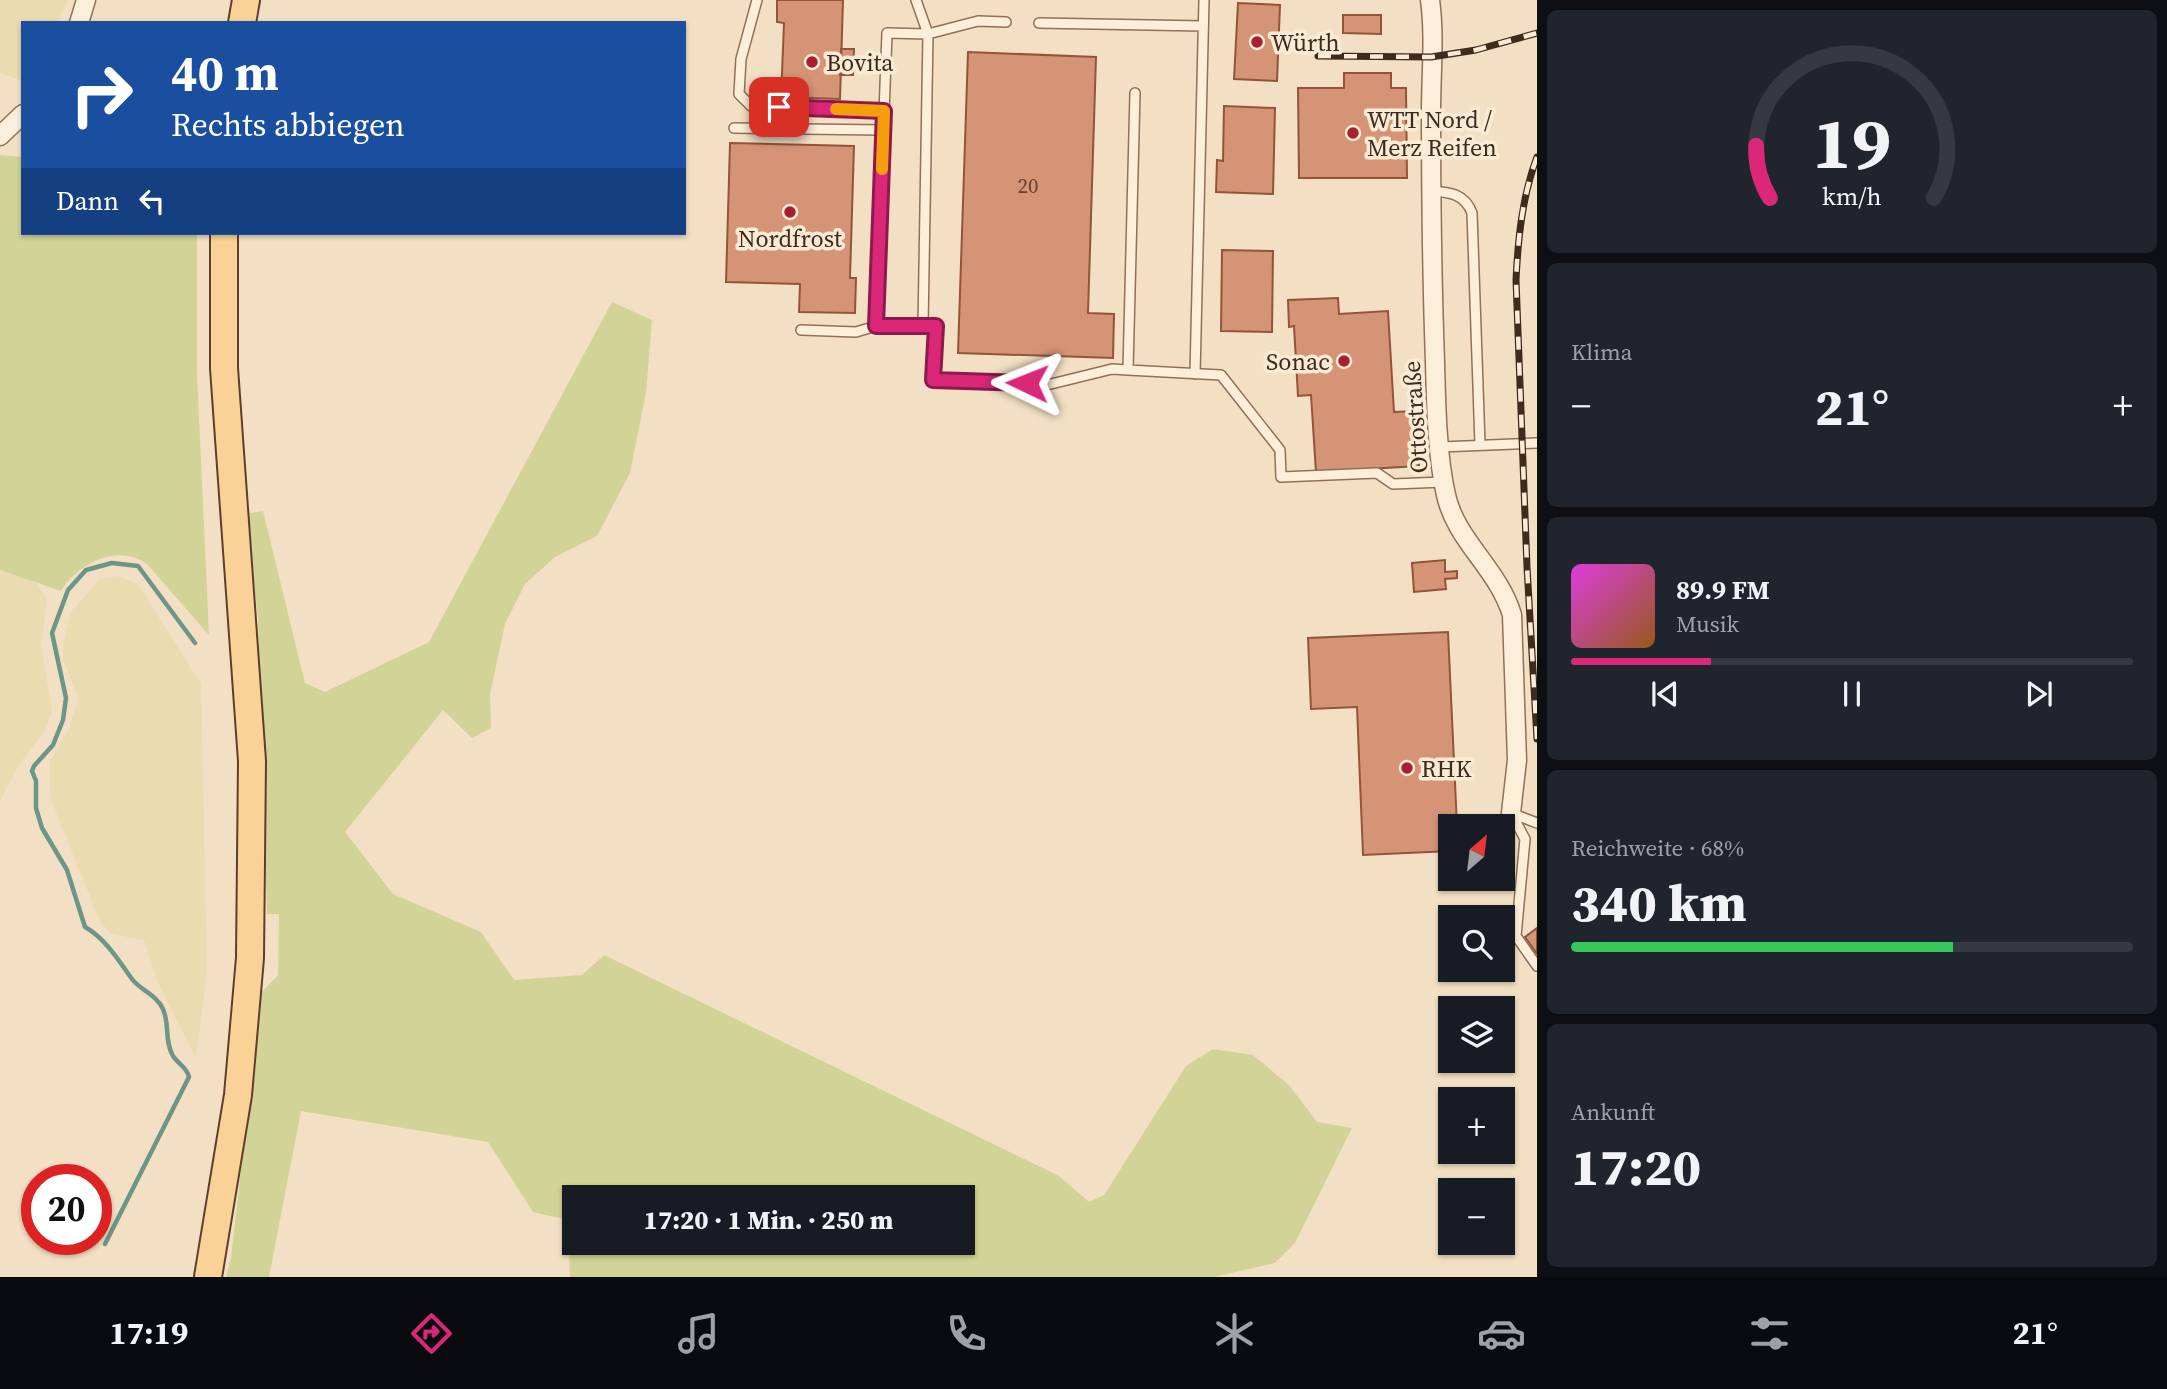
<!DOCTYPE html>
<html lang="de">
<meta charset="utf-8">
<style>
body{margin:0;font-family:"Source Serif 4",serif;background:#20242c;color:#f1f3f6;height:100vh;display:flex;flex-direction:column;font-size:26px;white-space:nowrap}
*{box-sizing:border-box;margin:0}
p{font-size:23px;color:#9ea1a6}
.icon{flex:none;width:38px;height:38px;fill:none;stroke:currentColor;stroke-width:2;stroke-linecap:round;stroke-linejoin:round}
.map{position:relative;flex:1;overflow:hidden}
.side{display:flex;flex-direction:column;gap:10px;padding:10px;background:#0d0f14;width:630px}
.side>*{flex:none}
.guide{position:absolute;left:21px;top:21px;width:665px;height:214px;border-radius:0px;box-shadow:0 2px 5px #0004;background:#1a4fa0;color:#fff;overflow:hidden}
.needle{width:46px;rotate:28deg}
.controls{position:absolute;left:1438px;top:814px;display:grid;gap:14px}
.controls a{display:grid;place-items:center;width:77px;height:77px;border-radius:0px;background:#171b24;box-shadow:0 2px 5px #0004;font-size:35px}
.speed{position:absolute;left:21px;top:1164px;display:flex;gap:14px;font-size:35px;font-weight:700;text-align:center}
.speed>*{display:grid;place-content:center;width:91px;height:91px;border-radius:50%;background:#171b24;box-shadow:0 2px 5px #0004;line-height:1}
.speed .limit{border:10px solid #d22;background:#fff;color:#111}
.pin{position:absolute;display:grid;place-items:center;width:60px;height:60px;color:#fff;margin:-30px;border-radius:14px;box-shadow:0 4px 10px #0006}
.me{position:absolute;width:77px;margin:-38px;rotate:272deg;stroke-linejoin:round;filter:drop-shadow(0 0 5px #0008)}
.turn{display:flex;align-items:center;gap:24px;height:147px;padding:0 35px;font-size:32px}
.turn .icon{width:91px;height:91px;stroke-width:2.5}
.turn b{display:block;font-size:49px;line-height:60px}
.then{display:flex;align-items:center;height:66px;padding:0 35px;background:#0003;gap:14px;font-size:26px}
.big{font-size:52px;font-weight:800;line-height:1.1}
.side .widget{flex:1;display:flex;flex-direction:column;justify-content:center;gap:10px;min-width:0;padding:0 24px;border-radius:10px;background:#20242c}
.side .dial{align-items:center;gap:0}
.dial svg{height:182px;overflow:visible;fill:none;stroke:#363941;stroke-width:7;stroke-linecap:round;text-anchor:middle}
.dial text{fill:#f1f3f6;stroke:none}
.song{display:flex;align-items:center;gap:21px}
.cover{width:84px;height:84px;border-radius:10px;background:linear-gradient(135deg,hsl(300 70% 55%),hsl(30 70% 35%))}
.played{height:7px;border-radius:4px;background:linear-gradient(90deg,#db2777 25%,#363941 25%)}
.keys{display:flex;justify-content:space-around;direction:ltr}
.heat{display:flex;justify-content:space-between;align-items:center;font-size:38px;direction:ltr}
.charge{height:10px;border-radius:5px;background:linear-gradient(90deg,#34c759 68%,#363941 0)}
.trip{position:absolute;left:562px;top:1185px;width:413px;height:70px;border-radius:0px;background:#171b24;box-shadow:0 2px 5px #0004;font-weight:800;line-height:70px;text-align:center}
.tabs{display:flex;height:112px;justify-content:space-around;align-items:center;background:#090b0e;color:#9ea1a6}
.tabs .icon{width:49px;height:49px}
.tabs .current{color:#db2777}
.tabs b{font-size:32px;color:#f1f3f6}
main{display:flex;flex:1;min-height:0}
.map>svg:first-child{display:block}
</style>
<main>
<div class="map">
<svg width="1537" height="1277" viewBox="0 0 1537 1277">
<rect width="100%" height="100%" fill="#f3e0c4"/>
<!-- farmland -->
<path fill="#eadbb0" d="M0,0H67L58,23H23V81L0,73Z
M0,570L35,581L47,599L41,646L52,712L44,733L21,761L0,801Z
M117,576L137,583L201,684L207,971L196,1059L158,983L144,940L111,934L99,919L50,797V760L69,729L78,698L63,659L64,640L71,612L100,579Z"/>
<!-- green -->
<path fill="#d2d396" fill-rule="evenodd" d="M0,155L23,157V233H197V373L209,635L147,564C118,543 78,563 61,591L0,570Z
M612,302L652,320L646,393L630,473L597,536L555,557L525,584L505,624L490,694L491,728L472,738L443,710L345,832L393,894L481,932L514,980L582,975L604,955L1059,1176L1089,1202L1104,1195L1186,1066L1213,1049L1253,1055L1289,1085L1317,1122L1352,1128L1295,1243L1275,1263L1214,1277H570L568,1220L533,1212L488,1142L301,1111L269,1277H226L231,1258L261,993L278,975L279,914H267L258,619L246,514L263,511L305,683L325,692L429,642ZM574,1197H962V1242H574Z"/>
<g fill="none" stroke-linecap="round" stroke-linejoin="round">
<!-- stream -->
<path stroke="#6c9687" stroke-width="4.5" d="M105,1244L189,1077C187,1067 178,1064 173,1056C164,1040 170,1025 163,1009C157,995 140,990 132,979C119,961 105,938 85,927L67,870L42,828L36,808V781L32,771L34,766L53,745L63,720L66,698L52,633L68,590L86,570L112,563L138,566L195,643"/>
</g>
<!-- building -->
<path fill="#d69476" stroke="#93543a" stroke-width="2" d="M777,0H843L840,99L781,97L784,23L777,22Z
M1238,3L1280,5L1277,81L1234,79Z
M1343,15H1381V34L1343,33Z
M841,49H854L853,75H840Z
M968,52L1096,57L1088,313L1114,314L1113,358L958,353Z
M1344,73H1391V88H1406L1407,178H1299L1298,88H1344Z
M1224,106L1275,108L1273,194L1216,192L1217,160L1223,161Z
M730,143L854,146L850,278H856L855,313L799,312L800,284L726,282Z
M1222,250L1273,251L1272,332L1221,331Z
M1338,298L1339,314L1388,311L1394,412L1416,411L1419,466L1316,472L1311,395L1298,396L1294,326L1289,327L1288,300Z
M1445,560V572L1457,571V578L1445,579L1446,589L1414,592L1412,563Z
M1448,632L1457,826H1451V851L1363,855L1357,707L1311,709L1308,638Z
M1537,928V954L1525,937Z"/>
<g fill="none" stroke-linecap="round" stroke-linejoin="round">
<defs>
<path id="lane" d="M757,0L741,59L739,94L751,106L884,111
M916,0L928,34L923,326L936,325L933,380L1051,384L1112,369L1128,370L1135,93
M1039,23L1203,26
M734,128L883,130
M1431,191C1450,192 1465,194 1472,213L1480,444
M923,326H876L887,33L928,34L978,21L1006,22
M801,330L856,332L876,326
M1128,370L1221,375L1280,450L1281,477L1377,473L1393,484L1444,482
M1195,374L1204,0
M1441,447L1537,443
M1511,813L1525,839L1516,936L1537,966
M1511,813L1537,823"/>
<path id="street" d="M1430,0C1435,36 1431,75 1431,112C1431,195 1432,279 1435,362C1436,403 1437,456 1446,495C1456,541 1498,568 1512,615L1517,760L1511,813
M79,23L86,0
M0,136L23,114"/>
<path id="primary" d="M242,23L246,0
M208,1277L238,1095L250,958L252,761L224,368V233"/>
</defs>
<!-- lane casing -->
<use href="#lane" stroke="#917058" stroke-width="12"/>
<!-- street casing -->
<use href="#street" stroke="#917058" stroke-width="21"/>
<!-- primary casing -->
<use href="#primary" stroke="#5e3e2c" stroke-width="30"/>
<!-- lane -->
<use href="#lane" stroke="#fdeed9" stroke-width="9"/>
<!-- street -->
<use href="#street" stroke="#fdeed9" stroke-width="18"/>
<!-- primary -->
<use href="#primary" stroke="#fad298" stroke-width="26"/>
<defs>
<path id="rail" d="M1318,56L1431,57L1476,50L1537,33
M1537,157C1522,197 1518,239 1516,280L1527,567L1537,739"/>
</defs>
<!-- rail casing -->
<use href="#rail" stroke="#3f2a1d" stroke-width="7"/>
<!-- rail -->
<use href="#rail" stroke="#faebd5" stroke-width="4.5" stroke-dasharray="13" stroke-linecap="butt"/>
</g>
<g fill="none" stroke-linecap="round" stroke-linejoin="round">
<defs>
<path id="route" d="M779,107L884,111L876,326H936L933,380L1027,383"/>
</defs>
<!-- route casing -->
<use href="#route" stroke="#8e194d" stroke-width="18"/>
<!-- route -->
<use href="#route" stroke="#db2777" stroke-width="12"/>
<!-- slow -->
<path stroke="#f59e0b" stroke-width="12" d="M836,109L884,111L882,169"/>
</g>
<!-- markers -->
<g fill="#a8202f" stroke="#faebd5" stroke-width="2.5">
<circle cx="1257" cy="42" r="7"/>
<circle cx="812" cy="62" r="7"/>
<circle cx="1353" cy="133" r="7"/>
<circle cx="790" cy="212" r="7"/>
<circle cx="1344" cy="361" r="7"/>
<circle cx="1407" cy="768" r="7"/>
</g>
<g text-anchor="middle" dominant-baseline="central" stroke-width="7" stroke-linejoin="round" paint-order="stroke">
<!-- number labels -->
<g font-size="21" fill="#654433">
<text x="1028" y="185">20</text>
</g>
<!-- poi labels -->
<g font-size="24" fill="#3f2a1d" stroke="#faebd5" text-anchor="start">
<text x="1271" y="42">Würth</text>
<text x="826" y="62">Bovita</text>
<text x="1367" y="119">WTT Nord /<tspan x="1367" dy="28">Merz Reifen</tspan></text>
<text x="790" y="238" text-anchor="middle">Nordfrost</text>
<text x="1330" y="361" text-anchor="end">Sonac</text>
<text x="1421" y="768">RHK</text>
</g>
<!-- street labels -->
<g font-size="24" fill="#3f2a1d" stroke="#faebd5">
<text transform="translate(1415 417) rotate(-94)">Ottostraße</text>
</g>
</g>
</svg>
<div class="controls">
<a><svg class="needle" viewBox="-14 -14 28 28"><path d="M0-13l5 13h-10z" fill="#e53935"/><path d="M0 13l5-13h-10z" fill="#9ea1a6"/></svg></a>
<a><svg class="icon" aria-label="search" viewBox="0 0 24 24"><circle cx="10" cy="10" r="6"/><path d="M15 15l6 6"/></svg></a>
<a><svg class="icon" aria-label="layers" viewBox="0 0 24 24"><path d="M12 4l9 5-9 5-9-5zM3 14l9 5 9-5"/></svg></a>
<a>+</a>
<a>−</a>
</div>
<div class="speed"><div class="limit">20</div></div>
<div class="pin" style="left:779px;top:107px;background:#d93025"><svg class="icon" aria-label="arrive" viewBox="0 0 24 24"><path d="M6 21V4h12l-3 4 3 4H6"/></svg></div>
<svg class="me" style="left:1027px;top:383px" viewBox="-20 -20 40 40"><path d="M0-17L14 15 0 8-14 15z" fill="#db2777" stroke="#fff" stroke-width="4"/></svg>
<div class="trip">17:20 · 1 Min. · 250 m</div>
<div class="guide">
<div class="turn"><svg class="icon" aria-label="right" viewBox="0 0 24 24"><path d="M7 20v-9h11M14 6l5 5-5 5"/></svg><div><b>40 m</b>Rechts abbiegen</div></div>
<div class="then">Dann<svg class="icon" aria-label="left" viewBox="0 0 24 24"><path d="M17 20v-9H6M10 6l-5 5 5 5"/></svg></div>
</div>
</div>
<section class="side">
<div class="widget dial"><svg viewBox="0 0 100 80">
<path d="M14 69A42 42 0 1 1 86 69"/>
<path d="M14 69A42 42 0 0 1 8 46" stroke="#db2777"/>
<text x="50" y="56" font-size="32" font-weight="700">19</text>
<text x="50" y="72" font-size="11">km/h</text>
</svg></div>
<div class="widget"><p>Klima</p>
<div class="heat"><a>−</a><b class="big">21°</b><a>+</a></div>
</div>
<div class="widget">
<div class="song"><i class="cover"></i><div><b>89.9 FM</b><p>Musik</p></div></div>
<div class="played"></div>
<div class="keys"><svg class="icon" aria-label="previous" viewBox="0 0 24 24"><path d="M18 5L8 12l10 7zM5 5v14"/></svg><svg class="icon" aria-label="pause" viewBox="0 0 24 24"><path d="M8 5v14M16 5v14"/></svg><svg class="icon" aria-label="next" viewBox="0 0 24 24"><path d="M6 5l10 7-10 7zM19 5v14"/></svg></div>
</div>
<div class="widget"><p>Reichweite · 68%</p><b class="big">340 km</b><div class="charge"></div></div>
<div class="widget"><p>Ankunft</p><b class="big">17:20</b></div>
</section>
</main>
<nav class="tabs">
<b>17:19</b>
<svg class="icon current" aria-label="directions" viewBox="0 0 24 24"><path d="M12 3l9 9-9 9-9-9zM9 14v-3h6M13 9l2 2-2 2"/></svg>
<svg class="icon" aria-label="music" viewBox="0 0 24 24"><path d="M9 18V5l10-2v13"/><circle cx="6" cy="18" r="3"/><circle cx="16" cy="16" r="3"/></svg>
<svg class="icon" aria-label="phone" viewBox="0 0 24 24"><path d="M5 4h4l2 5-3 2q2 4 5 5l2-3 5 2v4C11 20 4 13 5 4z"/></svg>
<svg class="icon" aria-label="climate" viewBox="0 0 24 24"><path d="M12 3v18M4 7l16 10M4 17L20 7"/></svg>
<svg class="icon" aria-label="car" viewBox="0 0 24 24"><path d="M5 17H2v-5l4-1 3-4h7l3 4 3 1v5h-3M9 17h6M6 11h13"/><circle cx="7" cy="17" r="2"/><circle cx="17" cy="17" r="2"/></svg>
<svg class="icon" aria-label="filters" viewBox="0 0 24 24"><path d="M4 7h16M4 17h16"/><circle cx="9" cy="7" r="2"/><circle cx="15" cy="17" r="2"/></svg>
<b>21°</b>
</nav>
